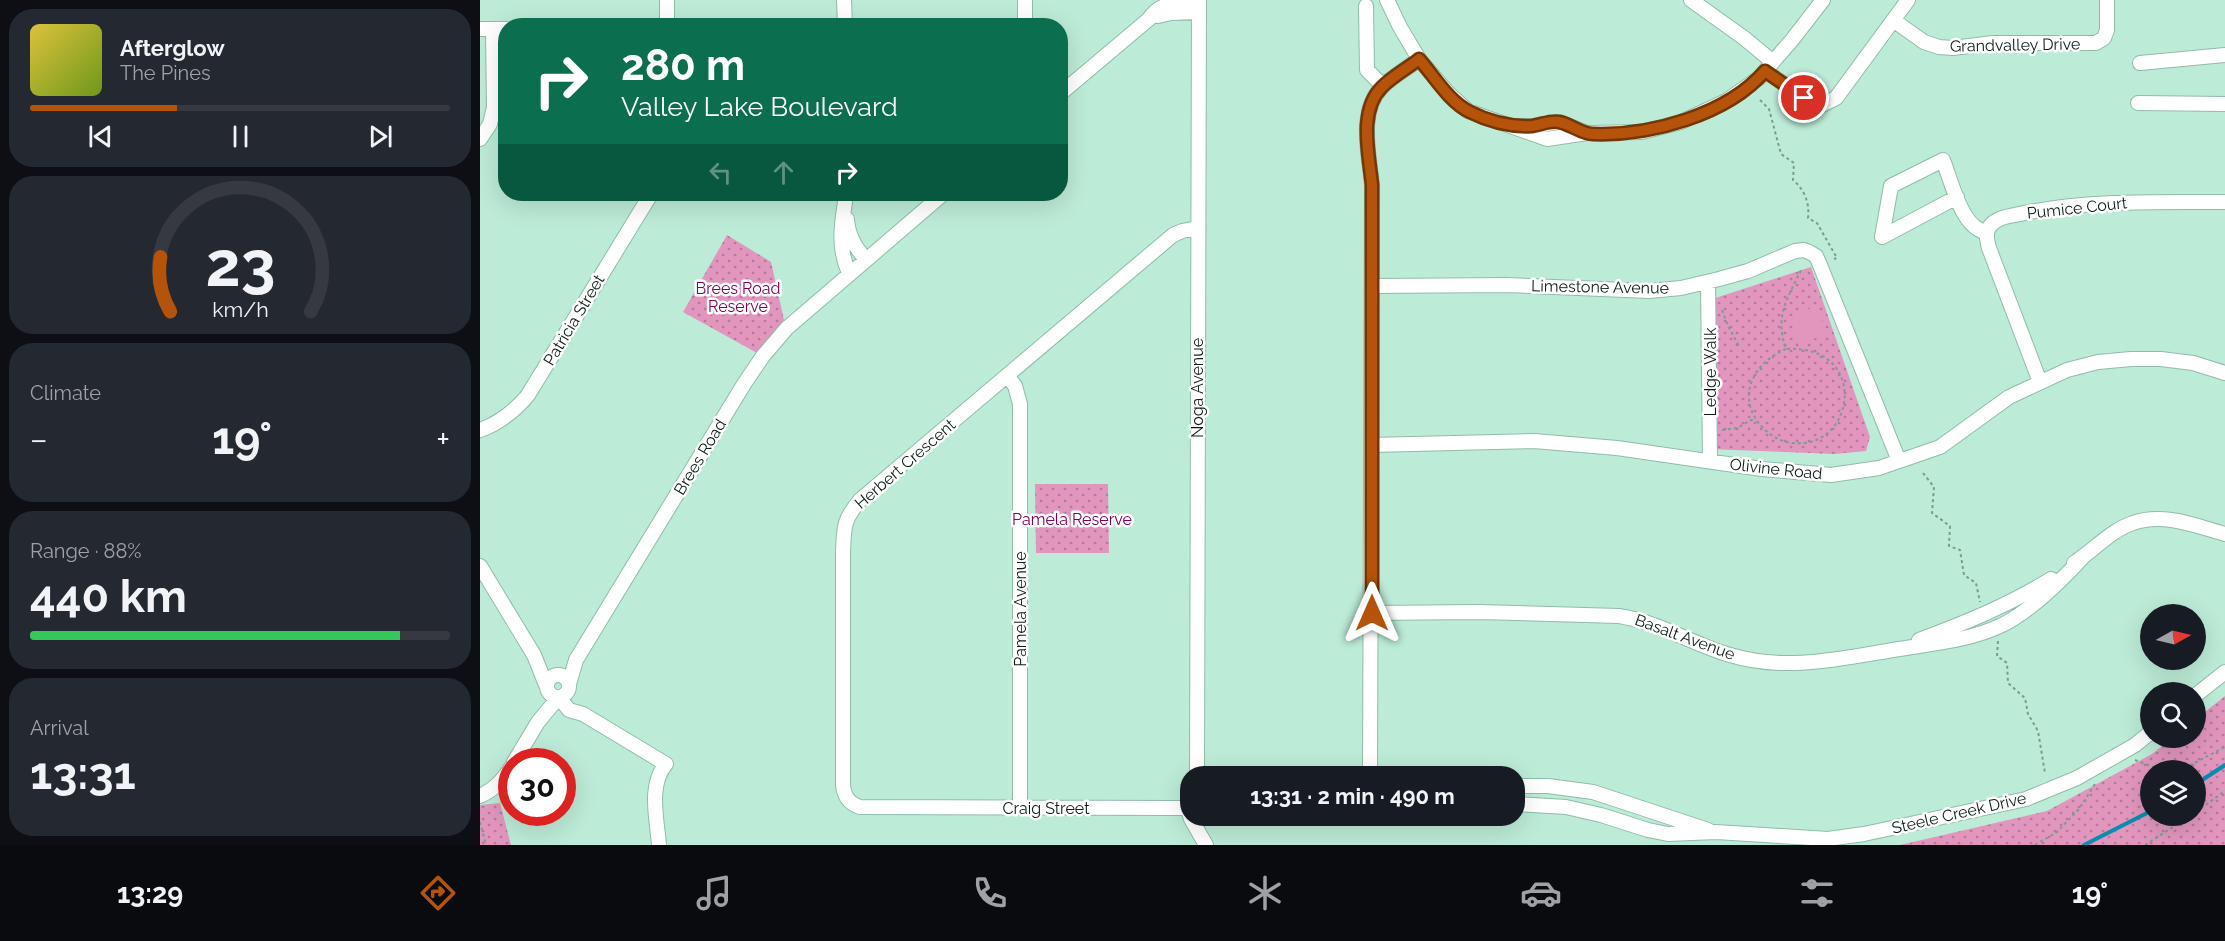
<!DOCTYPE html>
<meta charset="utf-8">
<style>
body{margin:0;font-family:Raleway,sans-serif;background:#242831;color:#f1f3f6;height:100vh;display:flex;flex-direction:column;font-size:22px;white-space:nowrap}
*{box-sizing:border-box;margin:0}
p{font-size:20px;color:#9ea1a6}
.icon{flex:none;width:33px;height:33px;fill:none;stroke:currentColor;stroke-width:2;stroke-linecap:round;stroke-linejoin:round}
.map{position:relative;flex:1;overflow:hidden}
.panel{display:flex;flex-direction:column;gap:9px;padding:9px;background:#0d0f14;width:480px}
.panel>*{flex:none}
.top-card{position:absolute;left:18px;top:18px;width:570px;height:183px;border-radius:24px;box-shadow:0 6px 24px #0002;background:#0b6e4f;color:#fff;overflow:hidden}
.needle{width:39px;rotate:82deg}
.tools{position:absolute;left:1660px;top:604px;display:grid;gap:12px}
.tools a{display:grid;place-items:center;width:66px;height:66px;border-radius:50%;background:#171b24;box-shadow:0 6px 24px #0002;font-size:30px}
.speed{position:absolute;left:18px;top:748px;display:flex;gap:12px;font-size:30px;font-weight:700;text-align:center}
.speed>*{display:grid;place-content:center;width:78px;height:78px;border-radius:50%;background:#171b24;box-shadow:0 6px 24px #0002;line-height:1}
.speed .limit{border:9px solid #d22;background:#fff;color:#111}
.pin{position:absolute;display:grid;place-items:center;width:51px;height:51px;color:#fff;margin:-26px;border:3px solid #fff;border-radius:50%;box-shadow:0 2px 6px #0007}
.me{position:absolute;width:66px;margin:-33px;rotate:0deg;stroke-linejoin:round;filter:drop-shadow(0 0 4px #0008)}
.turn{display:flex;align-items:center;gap:21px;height:126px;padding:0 24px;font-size:27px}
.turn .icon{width:78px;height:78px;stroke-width:2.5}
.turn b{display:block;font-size:42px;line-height:51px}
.lanes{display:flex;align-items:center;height:57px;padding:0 24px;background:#0003;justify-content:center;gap:30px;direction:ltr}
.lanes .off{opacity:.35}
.big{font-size:45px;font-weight:700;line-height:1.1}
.panel .tile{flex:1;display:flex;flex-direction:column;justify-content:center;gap:9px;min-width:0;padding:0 21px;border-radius:24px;background:#242831}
.panel .dial{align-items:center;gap:0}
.dial svg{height:156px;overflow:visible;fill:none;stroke:#363941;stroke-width:7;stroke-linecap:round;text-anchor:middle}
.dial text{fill:#f1f3f6;stroke:none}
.song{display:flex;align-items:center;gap:18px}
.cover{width:72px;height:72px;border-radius:9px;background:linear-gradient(135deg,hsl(50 70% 55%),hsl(80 70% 35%))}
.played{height:6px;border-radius:3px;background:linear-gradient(90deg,#b45309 35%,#363941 35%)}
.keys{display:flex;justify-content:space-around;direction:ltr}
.heat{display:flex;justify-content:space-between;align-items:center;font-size:33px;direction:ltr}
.charge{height:9px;border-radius:4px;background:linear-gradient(90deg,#34c759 88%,#363941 0)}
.trip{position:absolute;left:700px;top:766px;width:345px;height:60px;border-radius:24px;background:#171b24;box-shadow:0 6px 24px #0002;font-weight:700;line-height:60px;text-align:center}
.tab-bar{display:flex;height:96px;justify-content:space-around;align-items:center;background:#090b0e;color:#9ea1a6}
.tab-bar .icon{width:42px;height:42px}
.tab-bar .on{color:#b45309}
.tab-bar b{font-size:27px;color:#f1f3f6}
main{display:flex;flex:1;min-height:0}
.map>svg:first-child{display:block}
</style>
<main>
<section class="panel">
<div class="tile">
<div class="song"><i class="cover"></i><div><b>Afterglow</b><p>The Pines</p></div></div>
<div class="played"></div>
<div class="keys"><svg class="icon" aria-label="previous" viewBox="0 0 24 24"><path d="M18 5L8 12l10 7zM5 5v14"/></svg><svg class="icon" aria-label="pause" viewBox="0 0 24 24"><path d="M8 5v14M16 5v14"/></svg><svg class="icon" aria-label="next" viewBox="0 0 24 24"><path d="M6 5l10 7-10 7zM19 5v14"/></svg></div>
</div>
<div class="tile dial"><svg viewBox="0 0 100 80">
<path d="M14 69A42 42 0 1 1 86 69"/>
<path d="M14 69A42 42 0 0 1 9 41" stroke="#b45309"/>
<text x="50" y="56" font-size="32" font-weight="700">23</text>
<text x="50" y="72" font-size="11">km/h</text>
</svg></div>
<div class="tile"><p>Climate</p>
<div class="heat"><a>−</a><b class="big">19°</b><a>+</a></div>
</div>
<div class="tile"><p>Range · 88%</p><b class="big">440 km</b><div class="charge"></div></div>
<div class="tile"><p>Arrival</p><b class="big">13:31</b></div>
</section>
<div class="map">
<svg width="1745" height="845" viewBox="0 0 1745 845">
<defs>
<pattern id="park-dots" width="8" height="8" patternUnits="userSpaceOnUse" patternTransform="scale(1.5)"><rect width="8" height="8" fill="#e296be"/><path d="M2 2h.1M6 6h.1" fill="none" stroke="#b57a99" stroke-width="1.8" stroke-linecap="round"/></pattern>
</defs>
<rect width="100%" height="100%" fill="#bcebd7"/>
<!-- park -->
<path fill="url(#park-dots)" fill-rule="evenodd" d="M247,235L291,262L304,320L277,353L203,312Z
M1331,267L1390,437L1386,451L1355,454L1228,449L1226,301Z
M555,484H628L629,553H556Z
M1745,696V845H1420L1567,811L1672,754L1692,738H1716V719ZM1671,771H1716V816H1671Z
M20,803L31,845H0V805Z"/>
<!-- pitch -->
<path fill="#e296be" d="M1336,306L1347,334L1319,344L1309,317Z"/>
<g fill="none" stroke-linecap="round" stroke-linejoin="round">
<!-- stream -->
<path stroke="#078eb1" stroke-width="4" d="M1716,784L1745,765
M1604,845L1671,811"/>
<defs>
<path id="minor" d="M187,0V26
M364,0L365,26
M907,0L920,27L939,59L968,93L988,111L1067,139L1107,133L1162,132L1201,122L1246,101L1279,78L1312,40L1343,0
M1211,0L1264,38L1293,62
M886,6L887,70L903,86
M678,16L691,13L718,12
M1413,20L1444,42L1459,47L1473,48L1513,43H1616L1624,38L1627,30V0
M545,26V0
M0,29H26
M1660,63L1745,55
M1285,71L1338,107L1356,98L1428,0
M580,94L669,19C680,1 700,3 719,2
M1658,103L1745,104
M1037,126H1054L1079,122L1107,133
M0,139L10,124L14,107L13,29
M1477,197L1402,237L1411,186L1463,160C1470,178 1479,214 1494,226C1497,229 1502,231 1506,233
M365,202C361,227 358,249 369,273
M367,219C368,235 375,248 386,259
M1228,282L1230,461
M892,286L1027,285L1169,291L1201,288L1239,279L1268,271L1315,251L1324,250L1329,252L1336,256L1340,265L1419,461
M528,377L535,386L540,404V808
M1560,382L1509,248C1507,240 1505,233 1510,226C1518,216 1533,216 1544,213C1611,200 1677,202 1745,202
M0,430C18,424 37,409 48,395L171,194
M891,445L1054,441L1137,448L1282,469L1351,475L1399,468L1460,447L1529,397L1587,370L1618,362L1651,359H1681L1713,363L1745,373
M1594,563C1613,551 1631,530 1653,523C1683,512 1716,526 1745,534
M0,566L54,655L66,685
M892,613L998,612L1139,616C1179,622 1212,644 1250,655C1303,671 1354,660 1407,651C1445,644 1487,642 1522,625C1549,612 1582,580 1602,558
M1439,640C1485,623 1529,605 1571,579
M67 686a11 11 0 1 1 22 0a11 11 0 1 1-22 0Z
M89,684L96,660L264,384L283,356L307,328L463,194
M1716,695L1745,672
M79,697L89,710L103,714L186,764C168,785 177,819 179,845
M34,762L58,722L78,698
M717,777L719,0
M890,777L892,185C889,154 878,111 902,87C913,76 928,68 939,59
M1035,786H1068L1113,792L1228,830
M0,796C15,789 23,780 32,766
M711,803L703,808H691L380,807C368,803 364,796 363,785V553C364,526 363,521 380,500L693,235L702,231L717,228
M1035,804L1086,807L1121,815L1168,830L1188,834L1236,832L1348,839L1384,834L1546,799L1597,778L1655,745L1671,732
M707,806L711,819L726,845"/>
</defs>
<!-- minor casing -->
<use href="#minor" stroke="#8fbda9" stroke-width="16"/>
<!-- path -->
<path stroke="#799d8e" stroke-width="2" stroke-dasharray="3 3" stroke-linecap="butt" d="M1280,100L1289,109L1301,154L1314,163L1313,180C1324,189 1330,203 1328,218L1337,223L1357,258L1354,259
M1242,310L1248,326L1259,346
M1306,349C1277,361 1256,392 1278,422C1286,433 1299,442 1313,443C1376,450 1390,344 1306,349C1294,315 1308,298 1322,268
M1242,430L1257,428L1275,418
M1443,473L1454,487L1452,513L1470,526L1469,546L1480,550L1484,575L1496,583L1500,602
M1518,641L1517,656L1527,663L1528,683L1545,698L1548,714L1558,731L1565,773
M1655,760L1684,771
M1699,771L1745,747
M1716,812L1745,791
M0,822L6,845
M1555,845L1577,832L1599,809L1615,784
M1665,845L1710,816"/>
<!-- minor -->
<use href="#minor" stroke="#fff" stroke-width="14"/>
</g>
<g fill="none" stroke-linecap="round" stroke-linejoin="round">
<defs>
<path id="route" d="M892,613V185C889,154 878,111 902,87C913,76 928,68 939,59C954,76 969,102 990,112C1008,121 1031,127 1052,126C1061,125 1070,120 1079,122C1091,124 1101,134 1113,134C1170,136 1247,115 1285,71L1324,98"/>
</defs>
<!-- route casing -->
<use href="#route" stroke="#753606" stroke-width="15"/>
<!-- route -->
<use href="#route" stroke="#b45309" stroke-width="10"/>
</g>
<g text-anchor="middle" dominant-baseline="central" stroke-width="5" stroke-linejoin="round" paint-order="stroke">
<!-- street labels -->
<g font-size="16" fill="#0b1d16" stroke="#fff">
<text transform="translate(1535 45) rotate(-1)">Grandvalley Drive</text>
<text transform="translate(1597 208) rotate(-6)">Pumice Court</text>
<text transform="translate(1120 287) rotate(1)">Limestone Avenue</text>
<text transform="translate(94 320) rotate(-59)">Patricia Street</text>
<text transform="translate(1230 372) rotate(-90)">Ledge Walk</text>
<text transform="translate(717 388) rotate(-90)">Noga Avenue</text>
<text transform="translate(220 457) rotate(-59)">Brees Road</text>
<text transform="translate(425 464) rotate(-41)">Herbert Crescent</text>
<text transform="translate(1296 469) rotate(6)">Olivine Road</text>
<text transform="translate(540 609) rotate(-90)">Pamela Avenue</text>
<text transform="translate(1205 637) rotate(20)">Basalt Avenue</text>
<text x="566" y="808">Craig Street</text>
<text transform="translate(1479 813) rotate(-13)">Steele Creek Drive</text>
</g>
<!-- park labels -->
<g font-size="16" fill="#84005b" stroke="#fff">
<text x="258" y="288">Brees Road<tspan x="258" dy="18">Reserve</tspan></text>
<text x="592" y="519">Pamela Reserve</text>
</g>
</g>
</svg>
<div class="tools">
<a><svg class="needle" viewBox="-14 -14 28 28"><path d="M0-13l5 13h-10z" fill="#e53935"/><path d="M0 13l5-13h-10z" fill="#9ea1a6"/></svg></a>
<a><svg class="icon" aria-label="search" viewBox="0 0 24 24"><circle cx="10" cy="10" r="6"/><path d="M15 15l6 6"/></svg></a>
<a><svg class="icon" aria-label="layers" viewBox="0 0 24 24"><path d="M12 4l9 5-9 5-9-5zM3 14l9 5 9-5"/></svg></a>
</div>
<div class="speed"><div class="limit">30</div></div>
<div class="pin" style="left:1324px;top:98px;background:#d93025"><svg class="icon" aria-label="arrive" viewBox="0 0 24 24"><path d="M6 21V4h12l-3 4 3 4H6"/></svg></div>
<svg class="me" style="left:892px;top:613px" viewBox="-20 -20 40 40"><path d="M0-17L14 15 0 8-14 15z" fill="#b45309" stroke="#fff" stroke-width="4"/></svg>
<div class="trip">13:31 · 2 min · 490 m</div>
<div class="top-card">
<div class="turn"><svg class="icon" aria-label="right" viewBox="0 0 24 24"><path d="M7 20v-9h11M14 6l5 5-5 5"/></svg><div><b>280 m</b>Valley Lake Boulevard</div></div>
<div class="lanes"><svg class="icon off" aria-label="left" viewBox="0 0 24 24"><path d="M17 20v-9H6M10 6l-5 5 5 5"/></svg><svg class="icon off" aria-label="ahead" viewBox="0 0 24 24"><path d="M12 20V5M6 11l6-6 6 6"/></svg><svg class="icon" aria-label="right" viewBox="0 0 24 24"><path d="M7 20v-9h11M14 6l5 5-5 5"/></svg></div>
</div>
</div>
</main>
<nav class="tab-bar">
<b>13:29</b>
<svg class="icon on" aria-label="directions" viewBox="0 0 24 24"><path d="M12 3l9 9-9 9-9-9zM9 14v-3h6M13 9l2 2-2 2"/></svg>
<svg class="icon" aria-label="music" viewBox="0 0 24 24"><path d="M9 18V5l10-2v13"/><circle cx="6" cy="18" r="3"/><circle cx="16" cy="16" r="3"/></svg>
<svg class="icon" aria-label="phone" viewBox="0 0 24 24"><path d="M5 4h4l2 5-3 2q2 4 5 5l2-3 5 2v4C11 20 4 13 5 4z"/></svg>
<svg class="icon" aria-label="climate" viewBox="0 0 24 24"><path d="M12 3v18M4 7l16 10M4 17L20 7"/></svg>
<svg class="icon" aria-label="car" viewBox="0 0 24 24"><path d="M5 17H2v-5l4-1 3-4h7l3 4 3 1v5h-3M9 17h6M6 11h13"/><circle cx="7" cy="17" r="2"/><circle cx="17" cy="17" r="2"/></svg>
<svg class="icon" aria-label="filters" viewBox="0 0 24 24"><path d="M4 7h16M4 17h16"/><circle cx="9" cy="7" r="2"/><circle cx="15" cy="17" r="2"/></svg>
<b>19°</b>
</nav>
